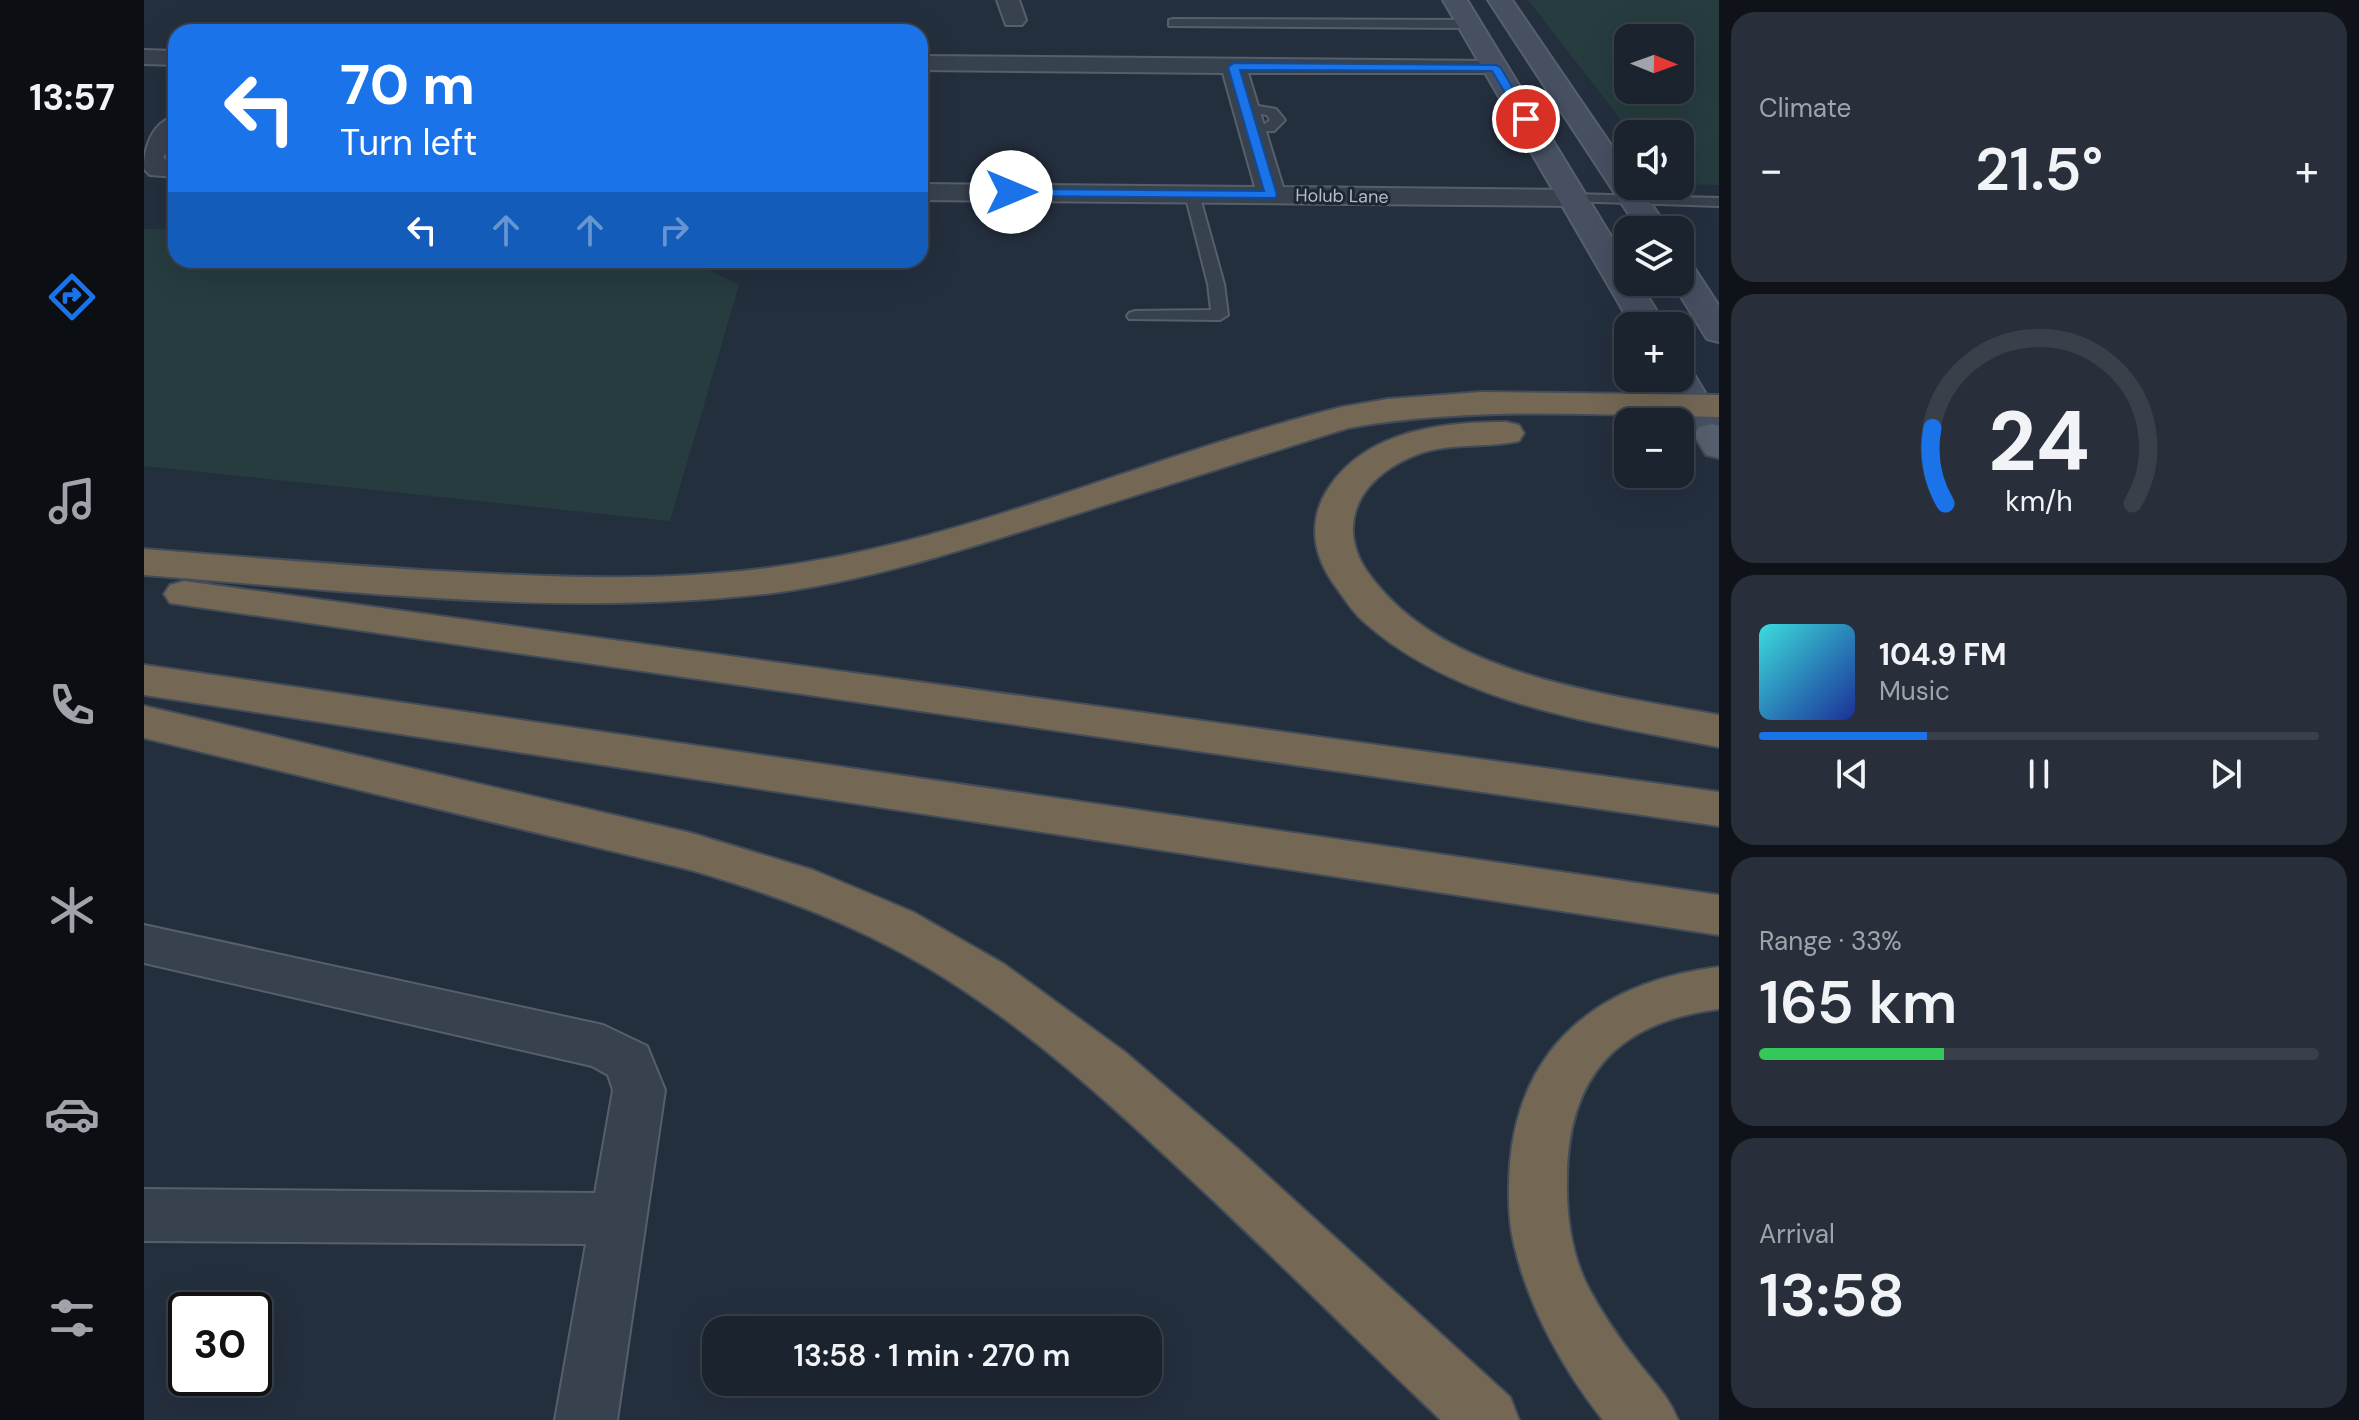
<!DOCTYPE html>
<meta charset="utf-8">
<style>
body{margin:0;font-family:"DM Sans",sans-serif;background:#282f3a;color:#f1f3f6;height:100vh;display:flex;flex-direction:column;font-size:30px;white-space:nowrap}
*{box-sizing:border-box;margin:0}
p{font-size:26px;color:#a0a4aa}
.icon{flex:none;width:44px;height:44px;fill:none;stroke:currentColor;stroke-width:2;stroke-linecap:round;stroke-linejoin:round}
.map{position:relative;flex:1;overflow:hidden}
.details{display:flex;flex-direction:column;gap:12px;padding:12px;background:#0f1319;width:640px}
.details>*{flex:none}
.top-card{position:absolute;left:24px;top:24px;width:760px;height:244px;border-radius:24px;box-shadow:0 8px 32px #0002,0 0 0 2px #39404a;background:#1a73e8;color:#fff;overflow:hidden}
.needle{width:52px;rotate:91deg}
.fabs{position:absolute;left:1470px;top:24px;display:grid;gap:16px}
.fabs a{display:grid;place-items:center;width:80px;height:80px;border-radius:16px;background:#1b232e;box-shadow:0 8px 32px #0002,0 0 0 2px #39404a;font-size:40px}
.speed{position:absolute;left:24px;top:1292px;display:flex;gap:16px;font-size:40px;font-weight:700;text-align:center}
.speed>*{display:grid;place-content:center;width:104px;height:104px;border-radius:50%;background:#1b232e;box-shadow:0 8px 32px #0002,0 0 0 2px #39404a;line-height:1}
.speed .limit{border:4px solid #111;border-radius:12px;background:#fff;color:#111}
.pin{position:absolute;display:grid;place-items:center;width:68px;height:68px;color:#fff;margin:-34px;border:4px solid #fff;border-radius:50%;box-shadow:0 2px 8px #0007}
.me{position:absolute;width:88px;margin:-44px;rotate:90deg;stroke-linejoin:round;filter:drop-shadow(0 0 6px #0008)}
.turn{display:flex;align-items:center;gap:28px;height:168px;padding:0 40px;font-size:36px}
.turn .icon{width:104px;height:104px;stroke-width:2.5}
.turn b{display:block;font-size:56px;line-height:68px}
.lanes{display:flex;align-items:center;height:76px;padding:0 40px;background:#0003;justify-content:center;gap:40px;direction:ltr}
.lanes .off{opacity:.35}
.big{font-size:60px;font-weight:600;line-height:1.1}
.details .widget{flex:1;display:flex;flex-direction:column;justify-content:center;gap:12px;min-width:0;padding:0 28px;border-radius:24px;background:#282f3a}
.details .dial{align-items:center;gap:0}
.dial svg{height:208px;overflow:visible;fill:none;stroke:#39404a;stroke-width:7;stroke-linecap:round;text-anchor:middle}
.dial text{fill:#f1f3f6;stroke:none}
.song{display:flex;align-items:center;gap:24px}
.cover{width:96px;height:96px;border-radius:12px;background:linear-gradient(135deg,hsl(180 70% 55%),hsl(230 70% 35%))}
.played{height:8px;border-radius:4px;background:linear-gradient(90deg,#1a73e8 30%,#39404a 30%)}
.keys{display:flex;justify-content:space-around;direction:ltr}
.heat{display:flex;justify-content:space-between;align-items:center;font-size:44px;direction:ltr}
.charge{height:12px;border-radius:6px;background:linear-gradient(90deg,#34c759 33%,#39404a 0)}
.trip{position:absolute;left:558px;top:1316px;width:460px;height:80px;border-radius:24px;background:#1b232e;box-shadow:0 8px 32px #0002,0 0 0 2px #39404a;font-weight:600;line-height:80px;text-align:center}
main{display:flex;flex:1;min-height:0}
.tabs{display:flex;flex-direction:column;width:144px;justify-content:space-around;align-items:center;background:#0b0e12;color:#a0a4aa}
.tabs .icon{width:56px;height:56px}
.tabs .active{color:#1a73e8}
.tabs b{font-size:36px;color:#f1f3f6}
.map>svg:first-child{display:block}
</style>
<main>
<nav class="tabs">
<b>13:57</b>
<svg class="icon active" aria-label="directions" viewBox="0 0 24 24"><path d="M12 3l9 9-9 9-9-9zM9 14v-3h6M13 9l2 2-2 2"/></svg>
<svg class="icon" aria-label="music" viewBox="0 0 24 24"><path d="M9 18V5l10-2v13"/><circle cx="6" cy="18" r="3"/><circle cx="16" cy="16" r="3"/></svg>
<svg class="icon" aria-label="phone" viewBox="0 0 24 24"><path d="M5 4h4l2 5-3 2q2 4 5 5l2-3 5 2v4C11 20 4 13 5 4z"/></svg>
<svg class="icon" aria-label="climate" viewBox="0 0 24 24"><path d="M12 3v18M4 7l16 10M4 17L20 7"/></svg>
<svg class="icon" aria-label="car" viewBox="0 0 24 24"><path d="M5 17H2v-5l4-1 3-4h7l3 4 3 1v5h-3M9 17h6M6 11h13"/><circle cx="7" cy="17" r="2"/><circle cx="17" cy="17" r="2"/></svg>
<svg class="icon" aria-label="filters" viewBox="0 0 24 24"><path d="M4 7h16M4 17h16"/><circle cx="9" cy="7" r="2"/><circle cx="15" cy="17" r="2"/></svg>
</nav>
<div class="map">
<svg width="1575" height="1420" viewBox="0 0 1575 1420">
<rect width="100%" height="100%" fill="#242f3e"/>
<!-- green -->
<path fill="#263c3f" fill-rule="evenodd" d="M1384,0H1575V185L1536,184V134H1488ZM1484,38H1536V90H1484Z
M0,229H32V260H545L595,285L526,521L0,466Z"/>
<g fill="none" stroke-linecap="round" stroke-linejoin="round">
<defs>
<path id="service" d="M1029,19L1325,20L1331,24L1325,28L1025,26V20Z
M1102,104L1132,109L1141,120L1130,131L1103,132V126L1121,124L1126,120L1123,115L1097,111V105Z
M1048,190L1055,194L1080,284L1084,315L1076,320L985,319L983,316L985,313L991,311L1067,310L1064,284L1041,194Z
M1429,194L1575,198V206L1424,201L1422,198Z"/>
<path id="minor" d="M853,0H875L882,20L878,25H862Z
M0,50L32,51V65L0,64Z
M776,56L1352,61L1361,63L1364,68L1361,73H1104L1139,187L1429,190L1439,192L1443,198L1439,204L1429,206L776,200V184L1111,187L1079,73L776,70Z
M32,116V141L19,157L23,161H32V177L6,175L0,169C0,147 8,122 32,116Z
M0,925L459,1025L503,1046L521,1090L473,1420H411L442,1244L0,1241V1189L451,1193L469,1090L464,1075L448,1066L0,963Z"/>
<path id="secondary" d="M1299,0H1323L1484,264V282H1495L1522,326H1488Z
M1344,0H1368L1484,170V186H1495L1525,230H1495Z
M1536,261L1547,263L1575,306V342L1563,339L1528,282H1536Z
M1536,368L1548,371L1575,416V444L1555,443L1519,378H1536Z"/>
<path id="primary" d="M1568,424L1575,426V458L1562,455L1550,435L1555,427Z"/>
<path id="motorway" d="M1338,392L1575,395V417C1451,415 1327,406 1204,428C1106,459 1008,490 910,521C818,550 724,581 629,593C420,618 208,591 0,575V549C110,558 220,567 331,573C432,578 530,581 631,567C826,541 1008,454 1198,407L1244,399Z
M1362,422L1375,425L1380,433L1375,441C1339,449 1302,441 1267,457C1235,471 1207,496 1209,534C1211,554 1219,567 1231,582C1306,677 1463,694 1575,715V747C1454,723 1313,706 1218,620C1208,611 1200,598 1192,587C1168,555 1163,519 1186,486C1225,430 1299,422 1362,422Z
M40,581L1575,792V826L26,603L20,594L26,585Z
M0,665L1575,895V935L0,695Z
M0,706L547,833L669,870L769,912L860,964L981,1052L1094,1149L1366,1397L1375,1420H1297C1211,1338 1127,1254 1040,1173C960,1098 876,1022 781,966C708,923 629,894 547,870L0,738Z
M1575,967V1009C1473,1022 1424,1076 1423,1178C1422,1215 1427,1252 1443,1285C1457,1312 1474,1337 1493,1361C1509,1382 1524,1395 1534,1420H1459C1420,1371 1386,1310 1371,1248C1364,1221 1364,1192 1366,1164C1376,1042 1460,981 1575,967Z"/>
</defs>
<!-- service casing -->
<use href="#service" stroke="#565f6c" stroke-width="4"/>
<!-- minor casing -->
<use href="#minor" stroke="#565f6c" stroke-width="4"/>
<!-- secondary casing -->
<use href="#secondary" stroke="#565f6c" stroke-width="4"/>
<!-- primary casing -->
<use href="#primary" stroke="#414a57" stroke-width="4"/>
<!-- motorway casing -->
<use href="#motorway" stroke="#434c59" stroke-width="4"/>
<!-- service -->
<use href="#service" fill="#38414e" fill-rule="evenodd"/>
<!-- minor -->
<use href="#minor" fill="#38414e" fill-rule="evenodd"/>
<!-- secondary -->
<use href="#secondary" fill="#465061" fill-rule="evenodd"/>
<!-- primary -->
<use href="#primary" fill="#56606e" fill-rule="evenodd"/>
<!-- motorway -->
<use href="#motorway" fill="#746855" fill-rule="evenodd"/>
</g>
<!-- route -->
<path fill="#1a73e8" stroke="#114b97" stroke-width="2" d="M1090,63L1352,65L1357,68L1387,119L1378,121L1348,71L1096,70L1133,195L1131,198L867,196L861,192L867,189L1120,191L1084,67Z"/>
<g text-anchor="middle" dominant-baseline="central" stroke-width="6" stroke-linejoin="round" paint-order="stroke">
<!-- far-street labels -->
<g font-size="18" fill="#b4bcc9" stroke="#1d2633">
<text transform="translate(1198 196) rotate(1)">Holub Lane</text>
</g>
</g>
</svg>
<div class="fabs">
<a><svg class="needle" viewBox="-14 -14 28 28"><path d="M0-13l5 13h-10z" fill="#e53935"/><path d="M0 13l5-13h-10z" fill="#a0a4aa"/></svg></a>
<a><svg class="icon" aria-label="sound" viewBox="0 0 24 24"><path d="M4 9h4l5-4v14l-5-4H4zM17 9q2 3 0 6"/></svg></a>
<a><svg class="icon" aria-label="layers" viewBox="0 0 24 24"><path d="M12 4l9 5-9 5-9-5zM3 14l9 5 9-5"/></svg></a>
<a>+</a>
<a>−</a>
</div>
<div class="speed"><div class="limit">30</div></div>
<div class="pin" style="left:1382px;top:119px;background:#d93025"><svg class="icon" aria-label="arrive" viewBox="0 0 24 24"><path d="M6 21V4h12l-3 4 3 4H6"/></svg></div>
<svg class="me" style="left:867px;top:192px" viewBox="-20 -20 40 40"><circle r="19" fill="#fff"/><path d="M0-13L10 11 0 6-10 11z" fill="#1a73e8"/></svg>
<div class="trip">13:58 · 1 min · 270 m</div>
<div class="top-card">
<div class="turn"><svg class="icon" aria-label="left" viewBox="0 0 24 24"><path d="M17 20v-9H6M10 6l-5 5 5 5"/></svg><div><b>70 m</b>Turn left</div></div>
<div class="lanes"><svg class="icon" aria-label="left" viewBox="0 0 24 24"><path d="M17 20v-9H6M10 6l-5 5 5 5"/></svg><svg class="icon off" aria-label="ahead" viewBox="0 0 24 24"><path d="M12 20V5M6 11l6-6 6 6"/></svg><svg class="icon off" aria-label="ahead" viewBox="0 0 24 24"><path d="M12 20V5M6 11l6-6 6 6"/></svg><svg class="icon off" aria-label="right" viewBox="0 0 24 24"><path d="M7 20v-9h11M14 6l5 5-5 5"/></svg></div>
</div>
</div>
<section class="details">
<div class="widget"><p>Climate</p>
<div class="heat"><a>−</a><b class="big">21.5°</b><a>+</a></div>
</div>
<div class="widget dial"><svg viewBox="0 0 100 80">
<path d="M14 69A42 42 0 1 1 86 69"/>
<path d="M14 69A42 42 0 0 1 9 40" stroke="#1a73e8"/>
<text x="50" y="56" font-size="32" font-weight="700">24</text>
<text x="50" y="72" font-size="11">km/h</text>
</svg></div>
<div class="widget">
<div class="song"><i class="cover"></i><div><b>104.9 FM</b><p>Music</p></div></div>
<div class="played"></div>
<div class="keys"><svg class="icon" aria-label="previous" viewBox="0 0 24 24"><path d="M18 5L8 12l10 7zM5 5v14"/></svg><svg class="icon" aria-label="pause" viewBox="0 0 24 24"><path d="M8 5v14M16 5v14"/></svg><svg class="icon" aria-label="next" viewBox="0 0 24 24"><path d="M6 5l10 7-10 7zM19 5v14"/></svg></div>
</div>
<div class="widget"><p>Range · 33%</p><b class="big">165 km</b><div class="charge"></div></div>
<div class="widget"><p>Arrival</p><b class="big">13:58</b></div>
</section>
</main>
